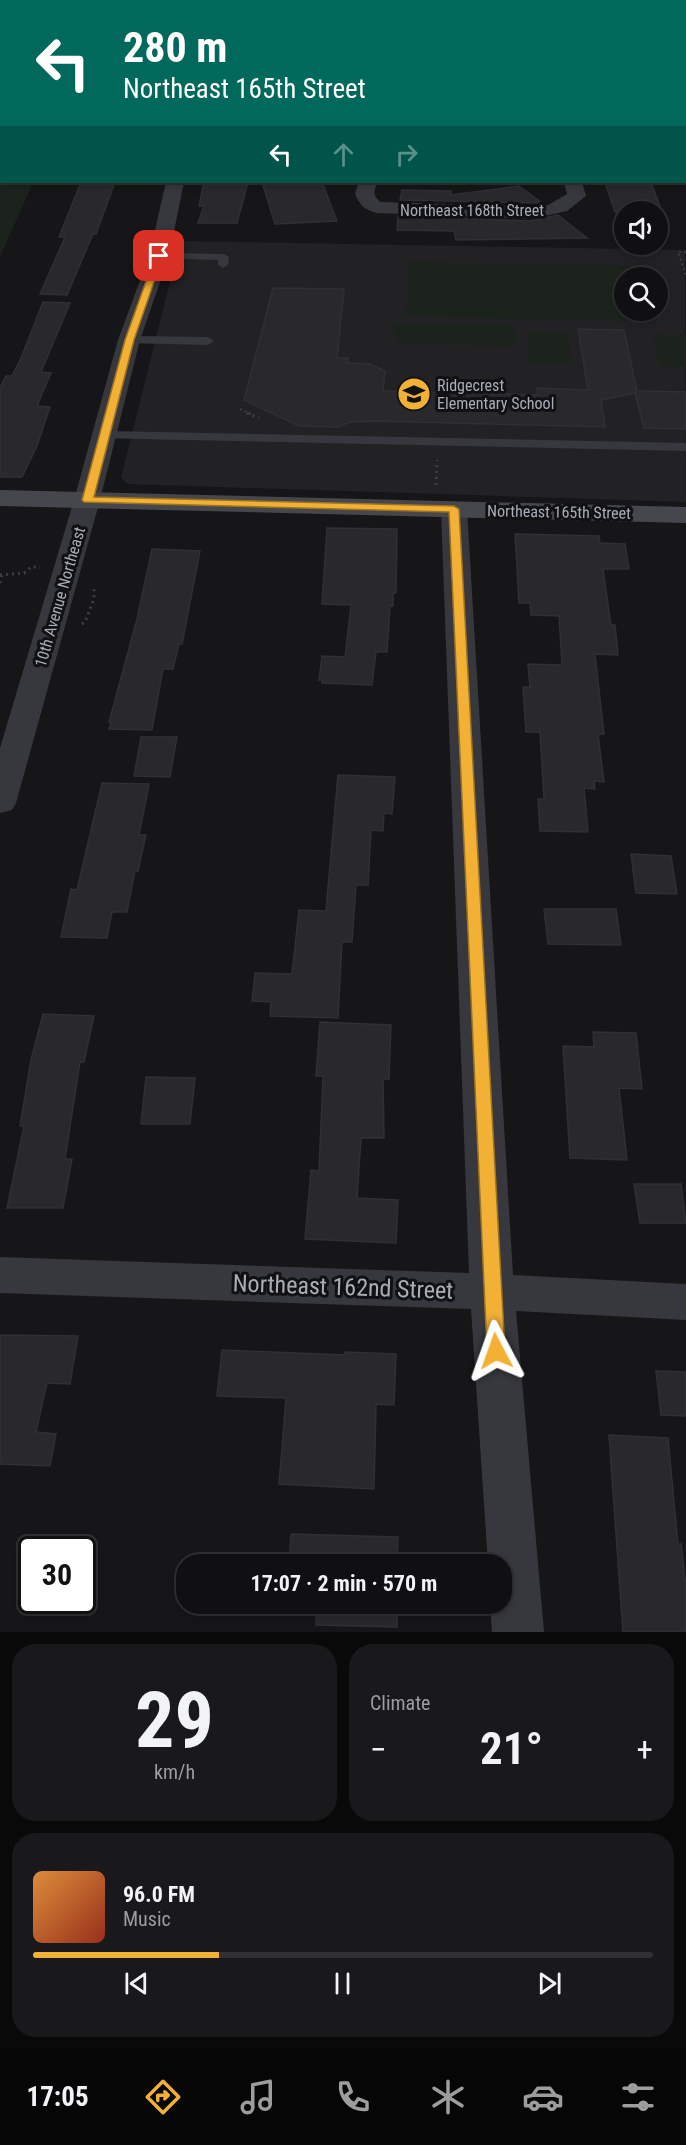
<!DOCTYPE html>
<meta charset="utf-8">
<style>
body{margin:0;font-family:"Roboto Condensed",sans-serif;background:#19191b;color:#f1f3f6;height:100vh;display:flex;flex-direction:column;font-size:22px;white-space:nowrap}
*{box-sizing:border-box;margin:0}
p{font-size:20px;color:#9c9d9f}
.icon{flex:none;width:33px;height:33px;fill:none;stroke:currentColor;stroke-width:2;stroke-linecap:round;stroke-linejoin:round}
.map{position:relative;height:1632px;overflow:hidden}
.drawer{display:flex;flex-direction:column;gap:12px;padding:12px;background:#09090a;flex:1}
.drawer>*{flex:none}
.guide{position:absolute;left:0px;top:0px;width:687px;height:183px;box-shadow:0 3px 9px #0003,0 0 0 2px #303032;background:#00695c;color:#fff;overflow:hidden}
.buttons{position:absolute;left:614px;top:201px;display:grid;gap:12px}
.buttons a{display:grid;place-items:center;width:54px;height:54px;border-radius:50%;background:#101012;box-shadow:0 3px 9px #0003,0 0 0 2px #303032;font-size:30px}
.speed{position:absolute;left:18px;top:1536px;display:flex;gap:12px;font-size:30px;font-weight:700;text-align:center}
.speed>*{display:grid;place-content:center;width:78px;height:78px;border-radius:50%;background:#101012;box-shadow:0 3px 9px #0003,0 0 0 2px #303032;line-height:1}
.speed .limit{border:3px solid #111;border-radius:9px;background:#fff;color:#111}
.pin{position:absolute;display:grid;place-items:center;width:51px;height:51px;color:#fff;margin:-26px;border-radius:12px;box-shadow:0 3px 9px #0006}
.me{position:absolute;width:66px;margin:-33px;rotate:356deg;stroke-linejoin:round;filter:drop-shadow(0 0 4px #0008)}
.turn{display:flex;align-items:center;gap:21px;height:126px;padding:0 24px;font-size:27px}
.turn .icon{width:78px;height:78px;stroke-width:2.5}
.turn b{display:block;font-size:42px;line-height:51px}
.lanes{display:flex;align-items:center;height:57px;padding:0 24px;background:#0003;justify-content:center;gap:30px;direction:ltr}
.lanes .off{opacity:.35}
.big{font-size:45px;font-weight:700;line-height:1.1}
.drawer .card{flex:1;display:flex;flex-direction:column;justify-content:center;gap:9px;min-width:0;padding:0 21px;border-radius:24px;background:#19191b}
.drawer .dial{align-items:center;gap:0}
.dial b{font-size:78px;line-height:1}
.song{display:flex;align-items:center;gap:18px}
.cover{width:72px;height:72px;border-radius:9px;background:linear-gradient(135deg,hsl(30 70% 55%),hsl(10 70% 35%))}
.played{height:6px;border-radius:3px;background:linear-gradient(90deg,#f2b134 30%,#303032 30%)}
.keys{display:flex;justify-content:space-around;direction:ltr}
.heat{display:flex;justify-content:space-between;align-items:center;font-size:33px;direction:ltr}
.drawer .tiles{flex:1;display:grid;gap:12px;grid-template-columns:1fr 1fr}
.card:last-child{grid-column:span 2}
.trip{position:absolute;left:176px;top:1554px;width:336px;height:60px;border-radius:24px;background:#101012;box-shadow:0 3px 9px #0003,0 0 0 2px #303032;font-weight:700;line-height:60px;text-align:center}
.menu{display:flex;height:96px;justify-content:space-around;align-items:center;background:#060607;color:#9c9d9f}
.menu .icon{width:42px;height:42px}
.menu .on{color:#f2b134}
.menu b{font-size:27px;color:#f1f3f6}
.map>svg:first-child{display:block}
</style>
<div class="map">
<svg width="686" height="1632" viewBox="0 0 686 1632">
<rect width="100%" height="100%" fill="#161618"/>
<!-- built -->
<path fill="#222225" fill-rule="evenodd" d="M180,241L685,250L686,502L128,484L121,477ZM624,278H657V310H624Z"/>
<!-- green -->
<path fill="#1c231d" d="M0,110L2,182H33L0,257Z
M410,262L646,266L648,277L624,278V310L655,311L657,322L406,316Z
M391,323L514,326L516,346L398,344Z
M527,331L568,332L572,364L529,363Z
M653,334L686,335V367L659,366Z"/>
<!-- building -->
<path fill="#29292c" stroke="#303034" stroke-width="1.5" d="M81,182H115L96,234H93L67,295L40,294L65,237H59Z
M204,182H248L237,223H198L204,206H199Z
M262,182H322L337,221L275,224Z
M605,182H651L662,212H615Z
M519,186L542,203L400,200L402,190L451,191V195Z
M558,215L587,238L456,240L454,231L397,230L398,216L530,221Z
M273,288L344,289L337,358H348L347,363L370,364L385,371L383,391L538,395L537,388L588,390L578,329L624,330L637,391L686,392V429L644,428L635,393L601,400L605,427L373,421L351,422L337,427L299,426L244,400Z
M43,302L70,303L41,372L51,373L37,406L50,407L37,446L22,477H0V388L6,376H12L21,358Z
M327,528L397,529L396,593H393V606H390L387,652H376L372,685L322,683V680H319L322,656L345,657L351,605L322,604Z
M515,534L599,536L600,543L625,544L629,569H603L611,625H615L618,655L595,654L604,734H598L604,782L594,781L595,789L584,788L588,832L540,831L538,799H544L540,732H526L523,687H530L528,664L562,665L559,616L531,615L530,603H519Z
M152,549L200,551L182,644H179L173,669H163L152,730L109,729L111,723L109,722L137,619Z
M141,737H177L170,777L134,776Z
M338,775L395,777L392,814L384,813L383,831L371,830L368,885H356L352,942H342L338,1018L270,1016L271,1002L252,1001L255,973L292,974L299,910L326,911Z
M102,783L149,784L139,835H146L138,871H135L127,912H112L107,938L61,937L71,889L77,890Z
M631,854L671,856L677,894L636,893Z
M544,909H616L621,945L548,944Z
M43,1014L94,1016L84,1062H80L65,1159H72L63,1208H7L24,1126H20L31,1060Z
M320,1022L391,1025L389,1079H383L384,1138H361L357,1198L398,1200L396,1243L305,1239L311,1170L319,1171L323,1076H316Z
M593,1032L636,1033L642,1089L619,1088L627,1160L570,1158L563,1046L594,1047Z
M146,1077L195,1078L190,1124H141Z
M634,1184H681L686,1223H640Z
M0,1335L78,1336L70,1384L47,1383L36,1432L56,1434L50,1466L0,1464Z
M222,1350L345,1355V1352L396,1354L394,1405L376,1404L374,1489L279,1484L286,1398L217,1396Z
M656,1371L686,1372V1416L661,1415Z
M609,1435L668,1438L678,1544H681L686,1587V1632H623Z
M291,1534L398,1537L397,1564H289Z
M317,1604H397V1627L316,1625Z"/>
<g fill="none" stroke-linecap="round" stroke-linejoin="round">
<!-- path-far1 -->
<path stroke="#3d3f44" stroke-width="2" stroke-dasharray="2 3" stroke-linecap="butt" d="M686,252H678L686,275
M240,409L251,414"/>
<!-- path -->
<path stroke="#3d3f44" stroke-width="3" stroke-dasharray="2 4" stroke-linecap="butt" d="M247,413L259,418
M436,485L437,460
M0,575L24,573L31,567H40
M0,583L2,575
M82,624L85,622L94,599V587"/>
<!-- lane -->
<path fill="#37383d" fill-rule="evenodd" d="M159,253L224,254L229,257L228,265L223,268L218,265V260L155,258V254Z
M129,336L208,337L214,341L208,345L125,343V337Z
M105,431L686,443V451L100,438L98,435L100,432Z"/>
<!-- street -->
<path fill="#37383d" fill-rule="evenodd" d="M209,0H223V2H209Z
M409,0H423V2H409Z
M590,0H604L605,2H591Z
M0,73H2V83H0Z
M166,182H184L169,256L140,340L100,500L16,803L12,810L0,813V748L74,500L118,340L149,256Z
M359,182H377C375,191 371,195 381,202L530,207L548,205L567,194L564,182H582L586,196L567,211L530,219L377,213C365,210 359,205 355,193Z
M454,501L463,504L467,509L513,1275L686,1284V1320L516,1311L544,1632H492L490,1604H501V1564H488L471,1309L0,1293V1257L469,1273L441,509L445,504Z"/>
<!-- secondary -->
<path fill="#45474d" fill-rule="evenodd" d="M0,490L686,507V523L0,506Z"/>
</g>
<!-- route -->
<path fill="#f2b134" stroke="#9d7322" stroke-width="1.5" d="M159,254L163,256L134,340L94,497L454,506L459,509L505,1351L503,1357L496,1359L489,1357L487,1351L449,512L84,502L82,500L125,340L155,256Z"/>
<!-- icons -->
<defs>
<symbol id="school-disc" viewBox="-11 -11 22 22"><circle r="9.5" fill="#f2b134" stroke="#111113"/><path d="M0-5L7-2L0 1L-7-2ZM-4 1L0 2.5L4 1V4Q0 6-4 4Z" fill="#111"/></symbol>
</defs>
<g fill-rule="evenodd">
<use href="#school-disc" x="395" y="375" width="38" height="38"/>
</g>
<g text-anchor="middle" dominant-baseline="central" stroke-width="6" stroke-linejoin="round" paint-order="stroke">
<!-- far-street labels -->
<g font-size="16" fill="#a8adb8" stroke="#111113">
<text x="472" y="210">Northeast 168th Street</text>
<text transform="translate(559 512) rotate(1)">Northeast 165th Street</text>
<text transform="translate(60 597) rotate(-74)">10th Avenue Northeast</text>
</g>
<!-- far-poi labels -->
<g font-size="16" fill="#a8adb8" stroke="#111113" text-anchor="start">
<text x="437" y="385">Ridgecrest<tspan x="437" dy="18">Elementary School</tspan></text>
</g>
<!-- near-street labels -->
<g font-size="24" fill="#a8adb8" stroke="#111113">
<text transform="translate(343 1287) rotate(2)">Northeast 162nd Street</text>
</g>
</g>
</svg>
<div class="buttons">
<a><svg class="icon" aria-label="sound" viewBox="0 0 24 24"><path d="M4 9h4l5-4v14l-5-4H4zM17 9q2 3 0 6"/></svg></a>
<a><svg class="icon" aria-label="search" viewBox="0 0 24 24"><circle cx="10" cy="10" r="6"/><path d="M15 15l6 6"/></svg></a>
</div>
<div class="speed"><div class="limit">30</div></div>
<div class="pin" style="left:159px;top:256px;background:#d93025"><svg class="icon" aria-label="arrive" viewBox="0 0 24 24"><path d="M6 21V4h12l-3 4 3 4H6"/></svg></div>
<svg class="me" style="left:496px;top:1351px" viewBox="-20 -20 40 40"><path d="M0-17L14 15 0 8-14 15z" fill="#f2b134" stroke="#fff" stroke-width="4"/></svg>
<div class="trip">17:07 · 2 min · 570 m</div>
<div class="guide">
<div class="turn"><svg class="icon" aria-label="left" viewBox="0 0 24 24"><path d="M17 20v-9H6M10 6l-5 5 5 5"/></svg><div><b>280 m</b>Northeast 165th Street</div></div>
<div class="lanes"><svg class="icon" aria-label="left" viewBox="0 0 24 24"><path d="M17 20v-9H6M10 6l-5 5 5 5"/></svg><svg class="icon off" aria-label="ahead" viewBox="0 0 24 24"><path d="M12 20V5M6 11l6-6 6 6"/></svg><svg class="icon off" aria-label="right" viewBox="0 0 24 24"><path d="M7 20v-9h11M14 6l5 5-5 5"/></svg></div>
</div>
</div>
<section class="drawer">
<div class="tiles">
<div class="card dial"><b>29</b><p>km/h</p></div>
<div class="card"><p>Climate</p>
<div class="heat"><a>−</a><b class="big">21°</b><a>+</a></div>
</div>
<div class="card">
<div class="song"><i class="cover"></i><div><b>96.0 FM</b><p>Music</p></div></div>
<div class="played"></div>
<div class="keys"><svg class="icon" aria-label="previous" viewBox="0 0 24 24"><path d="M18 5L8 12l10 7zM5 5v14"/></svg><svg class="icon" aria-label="pause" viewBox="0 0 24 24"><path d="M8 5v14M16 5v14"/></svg><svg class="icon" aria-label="next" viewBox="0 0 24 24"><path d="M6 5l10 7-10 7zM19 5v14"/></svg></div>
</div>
</div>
</section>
<nav class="menu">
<b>17:05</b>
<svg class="icon on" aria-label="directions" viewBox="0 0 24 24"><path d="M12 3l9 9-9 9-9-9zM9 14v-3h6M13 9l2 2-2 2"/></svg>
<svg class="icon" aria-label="music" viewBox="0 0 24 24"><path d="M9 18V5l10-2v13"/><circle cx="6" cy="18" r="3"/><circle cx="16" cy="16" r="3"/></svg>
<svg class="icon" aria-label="phone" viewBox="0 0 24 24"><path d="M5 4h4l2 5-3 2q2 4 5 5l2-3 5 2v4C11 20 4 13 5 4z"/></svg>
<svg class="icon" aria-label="climate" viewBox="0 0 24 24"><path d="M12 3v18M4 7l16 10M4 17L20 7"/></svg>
<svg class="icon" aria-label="car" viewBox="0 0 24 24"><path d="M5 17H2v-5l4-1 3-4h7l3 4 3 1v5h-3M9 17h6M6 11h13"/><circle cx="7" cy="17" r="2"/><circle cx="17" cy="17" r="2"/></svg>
<svg class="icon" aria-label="filters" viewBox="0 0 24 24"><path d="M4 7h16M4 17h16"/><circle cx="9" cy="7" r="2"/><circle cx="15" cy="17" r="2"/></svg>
</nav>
